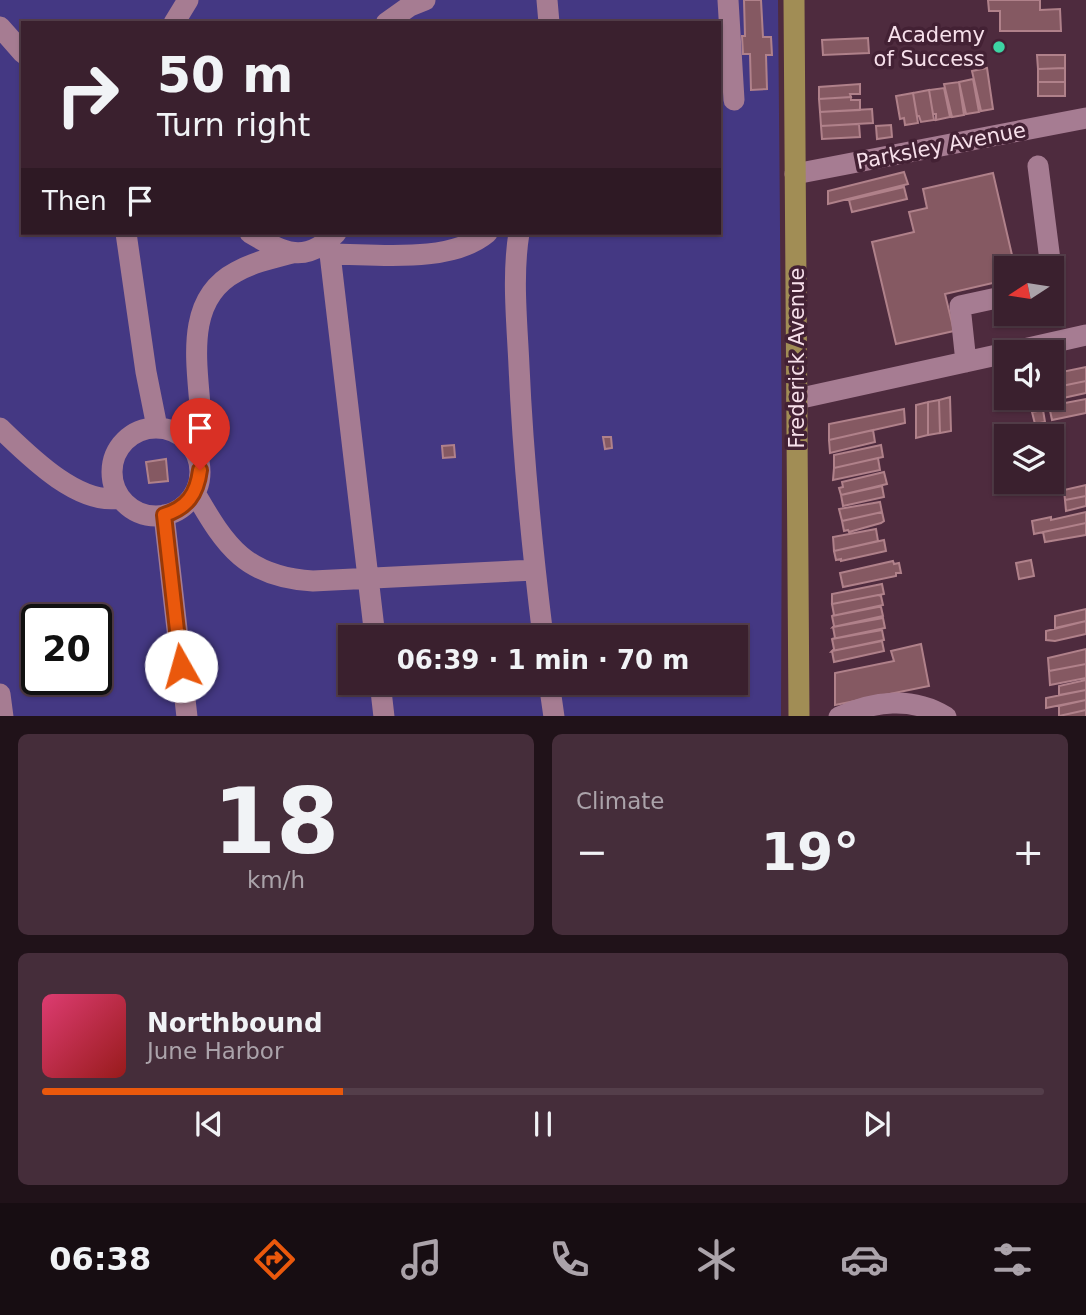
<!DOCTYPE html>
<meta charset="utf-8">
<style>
body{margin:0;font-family:"DejaVu Sans",sans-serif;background:#452d3a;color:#f1f3f6;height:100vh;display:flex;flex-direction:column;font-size:26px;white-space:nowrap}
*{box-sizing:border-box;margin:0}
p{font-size:23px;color:#aba3aa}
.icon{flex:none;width:38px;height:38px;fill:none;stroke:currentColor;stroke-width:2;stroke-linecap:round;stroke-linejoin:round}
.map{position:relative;height:716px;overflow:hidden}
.details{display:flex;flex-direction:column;gap:18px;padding:18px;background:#201219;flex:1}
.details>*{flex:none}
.top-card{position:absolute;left:21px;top:21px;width:700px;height:214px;border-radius:0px;box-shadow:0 2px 5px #0004,0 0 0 2px #543e4a;background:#3a202e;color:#f1f3f6;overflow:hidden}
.needle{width:46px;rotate:258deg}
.controls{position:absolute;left:994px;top:256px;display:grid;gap:14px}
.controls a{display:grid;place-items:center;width:70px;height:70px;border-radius:0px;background:#3a202e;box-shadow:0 2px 5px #0004,0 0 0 2px #543e4a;font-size:35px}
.speed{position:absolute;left:21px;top:604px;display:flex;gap:14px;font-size:35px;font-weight:700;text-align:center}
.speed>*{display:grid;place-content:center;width:91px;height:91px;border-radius:50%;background:#3a202e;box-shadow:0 2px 5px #0004,0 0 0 2px #543e4a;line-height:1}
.speed .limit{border:4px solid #111;border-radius:10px;background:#fff;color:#111}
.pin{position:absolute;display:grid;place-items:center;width:60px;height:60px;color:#fff;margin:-72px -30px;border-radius:50% 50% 50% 0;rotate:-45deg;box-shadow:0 0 7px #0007}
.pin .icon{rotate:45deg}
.me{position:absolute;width:77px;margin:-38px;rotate:353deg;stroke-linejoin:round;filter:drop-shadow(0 0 5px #0008)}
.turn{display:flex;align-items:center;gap:24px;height:147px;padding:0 21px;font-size:32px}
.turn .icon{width:91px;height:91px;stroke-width:2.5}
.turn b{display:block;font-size:49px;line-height:60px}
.then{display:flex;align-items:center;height:66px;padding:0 21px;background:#0003;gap:14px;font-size:26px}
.big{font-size:52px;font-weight:600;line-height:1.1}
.details .card{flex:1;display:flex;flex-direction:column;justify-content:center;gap:10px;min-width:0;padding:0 24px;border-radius:10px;background:#452d3a}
.details .dial{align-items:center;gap:0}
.dial b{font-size:91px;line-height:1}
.song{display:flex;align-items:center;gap:21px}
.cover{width:84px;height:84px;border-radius:10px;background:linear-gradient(135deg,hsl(340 70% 55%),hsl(0 70% 35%))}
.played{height:7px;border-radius:4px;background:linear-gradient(90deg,#ea580c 30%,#543e4a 30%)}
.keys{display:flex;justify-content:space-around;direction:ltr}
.heat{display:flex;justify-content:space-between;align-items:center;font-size:38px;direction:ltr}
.details .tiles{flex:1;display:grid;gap:18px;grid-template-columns:1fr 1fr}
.card:last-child{grid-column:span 2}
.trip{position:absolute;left:338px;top:625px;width:410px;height:70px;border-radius:0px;background:#3a202e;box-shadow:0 2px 5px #0004,0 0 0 2px #543e4a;font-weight:600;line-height:70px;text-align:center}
.menu{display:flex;height:112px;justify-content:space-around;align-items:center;background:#170d12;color:#aba3aa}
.menu .icon{width:49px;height:49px}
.menu .on{color:#ea580c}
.menu b{font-size:32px;color:#f1f3f6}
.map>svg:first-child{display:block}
</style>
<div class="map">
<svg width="1086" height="717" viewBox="0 0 1086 717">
<rect width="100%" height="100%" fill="#4e2b3e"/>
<!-- green -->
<path fill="#443883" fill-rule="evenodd" d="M0,0H778L782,454L781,716H0ZM23,23H719V233H23ZM37,620H96V679H37ZM350,637H735V682H350Z"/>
<!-- building -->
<path fill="#855962" stroke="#b0818a" stroke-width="2" d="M744,0H761L763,37H771L772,55H766L767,89L751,90L750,54H743L742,36H745Z
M988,0H1040V10L1060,9L1061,31H1000V11H989Z
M868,38L869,53L823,55L822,40Z
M1037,55H1065V68L1038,69Z
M987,68L993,109L981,111L972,71Z
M1065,68V82H1038V69Z
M973,79L979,112L966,114L959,82Z
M959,82L964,115L952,117L944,84Z
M1038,82H1065V96H1038Z
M860,84V94H850L851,97L819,99V87Z
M944,88L950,117L936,120V114H933L929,90Z
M929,90L934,120L921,122L919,116H917L913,93Z
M913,93L918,123L905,125L904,118L900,119L896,96Z
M851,97V100H860V110L820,112L819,99Z
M872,109L873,123L821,126L820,112Z
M859,124L860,137L822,139L821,126Z
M891,125L892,137L877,139L876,126Z
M904,172L908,184L828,204V191Z
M993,173L1015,268H1006V280L945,294L954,331L896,344L872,242L914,232L909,212L927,208L923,189Z
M904,187L907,199L852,212L849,200Z
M1086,367V381L1052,388V374Z
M1086,381V393L1054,400L1052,388Z
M950,397L951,431L940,433L939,400Z
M1086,399V413L1052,420L1049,406Z
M939,400L940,433L928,435V402Z
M928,402V435L916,438V405Z
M904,409L905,423L829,440V424Z
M1043,410L1045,422L1035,424L1032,412Z
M873,430L875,442L830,453L829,440Z
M603,437H611L612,448L605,449Z
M454,445L455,457L443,458L442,446Z
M881,445L883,457L834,468V455Z
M878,458L880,470L833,480L834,468Z
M166,459L168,481L149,483L146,462Z
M884,472L887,484L841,495L839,488L843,487L842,482Z
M1086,485V496L1065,500L1064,490Z
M882,486L884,497L843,506L841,495Z
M1086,496V506L1066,511L1065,500Z
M880,502L882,512L842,521L839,509Z
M882,512L884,521L881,523L849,532L848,530L844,531L842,521Z
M1086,512V523L1034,534L1032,521L1051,517V520Z
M1086,523V535L1045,542L1043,532Z
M876,529L878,541L834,551L833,537Z
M884,540L886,551L841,561V559L836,560L834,551Z
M1031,560L1034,576L1019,579L1016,563Z
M893,561L894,564L899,563L901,573H896V576L843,587L840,573Z
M882,584L884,594L832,604V594Z
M878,595L881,596L883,605L832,616L834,615L832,604Z
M878,607H881L883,616L833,627L834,626L832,616Z
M1086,609V621L1055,628V616Z
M883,618L885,628L832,639L835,638L833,627Z
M1086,621V634L1055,641L1046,640V631Z
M882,630L884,640L832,651L834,649L832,639Z
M882,641L884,651L834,662L832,651Z
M921,644L929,686L835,705V673L894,661L891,651Z
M1086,649V664L1049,671L1048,658Z
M1086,664V678L1050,685L1049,671Z
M1086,680V690L1059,695V686Z
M1086,690V700L1046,708V698Z
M1086,700V710L1059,716V706Z
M1086,710V717H1059V716Z"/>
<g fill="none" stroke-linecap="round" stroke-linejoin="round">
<!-- minor -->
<path stroke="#a67c92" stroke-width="21" d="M547,0L549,23
M728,0L734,100
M174,23L188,0
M386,23L410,6L425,0
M0,27L23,53
M1038,166L1051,268
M795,174L1086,118
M126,233L146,372L157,427
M250,233C284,253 305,265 336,233
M519,233C512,276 517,322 519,366C523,457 532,547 543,637
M324,246L330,254C377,254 450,264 487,233
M330,254L375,637
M1011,352L1086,335
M966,362L960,306L1006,296
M797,399L1006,353
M112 472a44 44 0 1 1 88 0a44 44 0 1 1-88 0Z
M0,428C28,455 78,506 120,498
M199,459C200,446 202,433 201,421C199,371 181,301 236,272C254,262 273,258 292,253
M195,493C226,547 246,577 313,581L535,570
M164,515L187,717
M380,682L384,717
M549,682L554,717
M0,694L3,717
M839,717C873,701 912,696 946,717"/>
<!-- major -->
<path stroke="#a18d55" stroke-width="21" d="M794,0L799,717"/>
</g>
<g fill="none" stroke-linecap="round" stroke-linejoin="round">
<defs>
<path id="route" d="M181,666L164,515C187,508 197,494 200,470"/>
</defs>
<!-- route casing -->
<use href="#route" stroke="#983908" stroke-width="18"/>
<!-- route -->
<use href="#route" stroke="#ea580c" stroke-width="12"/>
</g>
<!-- markers -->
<circle fill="#3dd4a3" stroke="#432134" stroke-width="2.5" cx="999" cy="47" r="7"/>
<g text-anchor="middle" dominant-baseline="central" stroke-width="7" stroke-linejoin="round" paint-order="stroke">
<!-- poi labels -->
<g font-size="21" fill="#f7e0eb" stroke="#432134" text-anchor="end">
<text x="985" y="35">Academy<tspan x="985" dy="24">of Success</tspan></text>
</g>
<!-- street labels -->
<g font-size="21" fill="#f7e0eb" stroke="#432134">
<text transform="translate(941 146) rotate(-11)">Parksley Avenue</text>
<text transform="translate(797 358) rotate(-90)">Frederick Avenue</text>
</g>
</g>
</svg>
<div class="controls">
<a><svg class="needle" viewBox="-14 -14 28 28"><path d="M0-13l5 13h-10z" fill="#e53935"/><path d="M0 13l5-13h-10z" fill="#aba3aa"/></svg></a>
<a><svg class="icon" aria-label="sound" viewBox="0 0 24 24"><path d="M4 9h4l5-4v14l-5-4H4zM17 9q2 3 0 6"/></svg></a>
<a><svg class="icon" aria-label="layers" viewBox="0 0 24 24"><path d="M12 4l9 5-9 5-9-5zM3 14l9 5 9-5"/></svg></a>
</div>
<div class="speed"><div class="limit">20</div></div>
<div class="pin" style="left:200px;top:470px;background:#d93025"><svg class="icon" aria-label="arrive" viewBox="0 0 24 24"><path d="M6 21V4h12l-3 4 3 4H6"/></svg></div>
<svg class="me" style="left:181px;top:666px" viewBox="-20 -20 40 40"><circle r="19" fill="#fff"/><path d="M0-13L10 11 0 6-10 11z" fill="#ea580c"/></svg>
<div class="trip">06:39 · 1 min · 70 m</div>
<div class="top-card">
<div class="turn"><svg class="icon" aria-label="right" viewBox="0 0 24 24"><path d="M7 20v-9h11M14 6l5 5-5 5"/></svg><div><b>50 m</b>Turn right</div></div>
<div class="then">Then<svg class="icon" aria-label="arrive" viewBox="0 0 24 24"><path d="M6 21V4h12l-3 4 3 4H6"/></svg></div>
</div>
</div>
<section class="details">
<div class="tiles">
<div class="card dial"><b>18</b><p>km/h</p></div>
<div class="card"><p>Climate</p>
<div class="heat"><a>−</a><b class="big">19°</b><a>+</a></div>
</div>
<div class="card">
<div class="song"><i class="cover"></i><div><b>Northbound</b><p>June Harbor</p></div></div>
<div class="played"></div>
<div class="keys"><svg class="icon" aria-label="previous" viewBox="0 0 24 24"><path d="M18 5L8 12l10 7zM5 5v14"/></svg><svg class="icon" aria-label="pause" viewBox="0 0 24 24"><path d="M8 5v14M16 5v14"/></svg><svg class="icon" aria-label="next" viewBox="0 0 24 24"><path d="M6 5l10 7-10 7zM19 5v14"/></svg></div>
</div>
</div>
</section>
<nav class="menu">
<b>06:38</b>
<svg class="icon on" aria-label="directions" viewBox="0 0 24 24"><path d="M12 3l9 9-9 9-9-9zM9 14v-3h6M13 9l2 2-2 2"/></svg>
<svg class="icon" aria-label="music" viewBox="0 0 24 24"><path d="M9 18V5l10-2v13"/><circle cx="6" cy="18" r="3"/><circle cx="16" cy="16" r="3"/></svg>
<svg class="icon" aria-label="phone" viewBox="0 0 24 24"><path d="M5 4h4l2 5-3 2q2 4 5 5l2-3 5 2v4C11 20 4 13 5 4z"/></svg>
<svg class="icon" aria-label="climate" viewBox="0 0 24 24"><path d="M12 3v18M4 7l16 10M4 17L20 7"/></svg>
<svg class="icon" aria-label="car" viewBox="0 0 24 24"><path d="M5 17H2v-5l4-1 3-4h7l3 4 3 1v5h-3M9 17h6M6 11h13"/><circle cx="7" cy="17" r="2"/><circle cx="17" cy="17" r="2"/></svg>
<svg class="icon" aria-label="filters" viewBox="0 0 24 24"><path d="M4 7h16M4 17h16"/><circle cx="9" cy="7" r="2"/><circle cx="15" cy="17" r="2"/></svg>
</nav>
